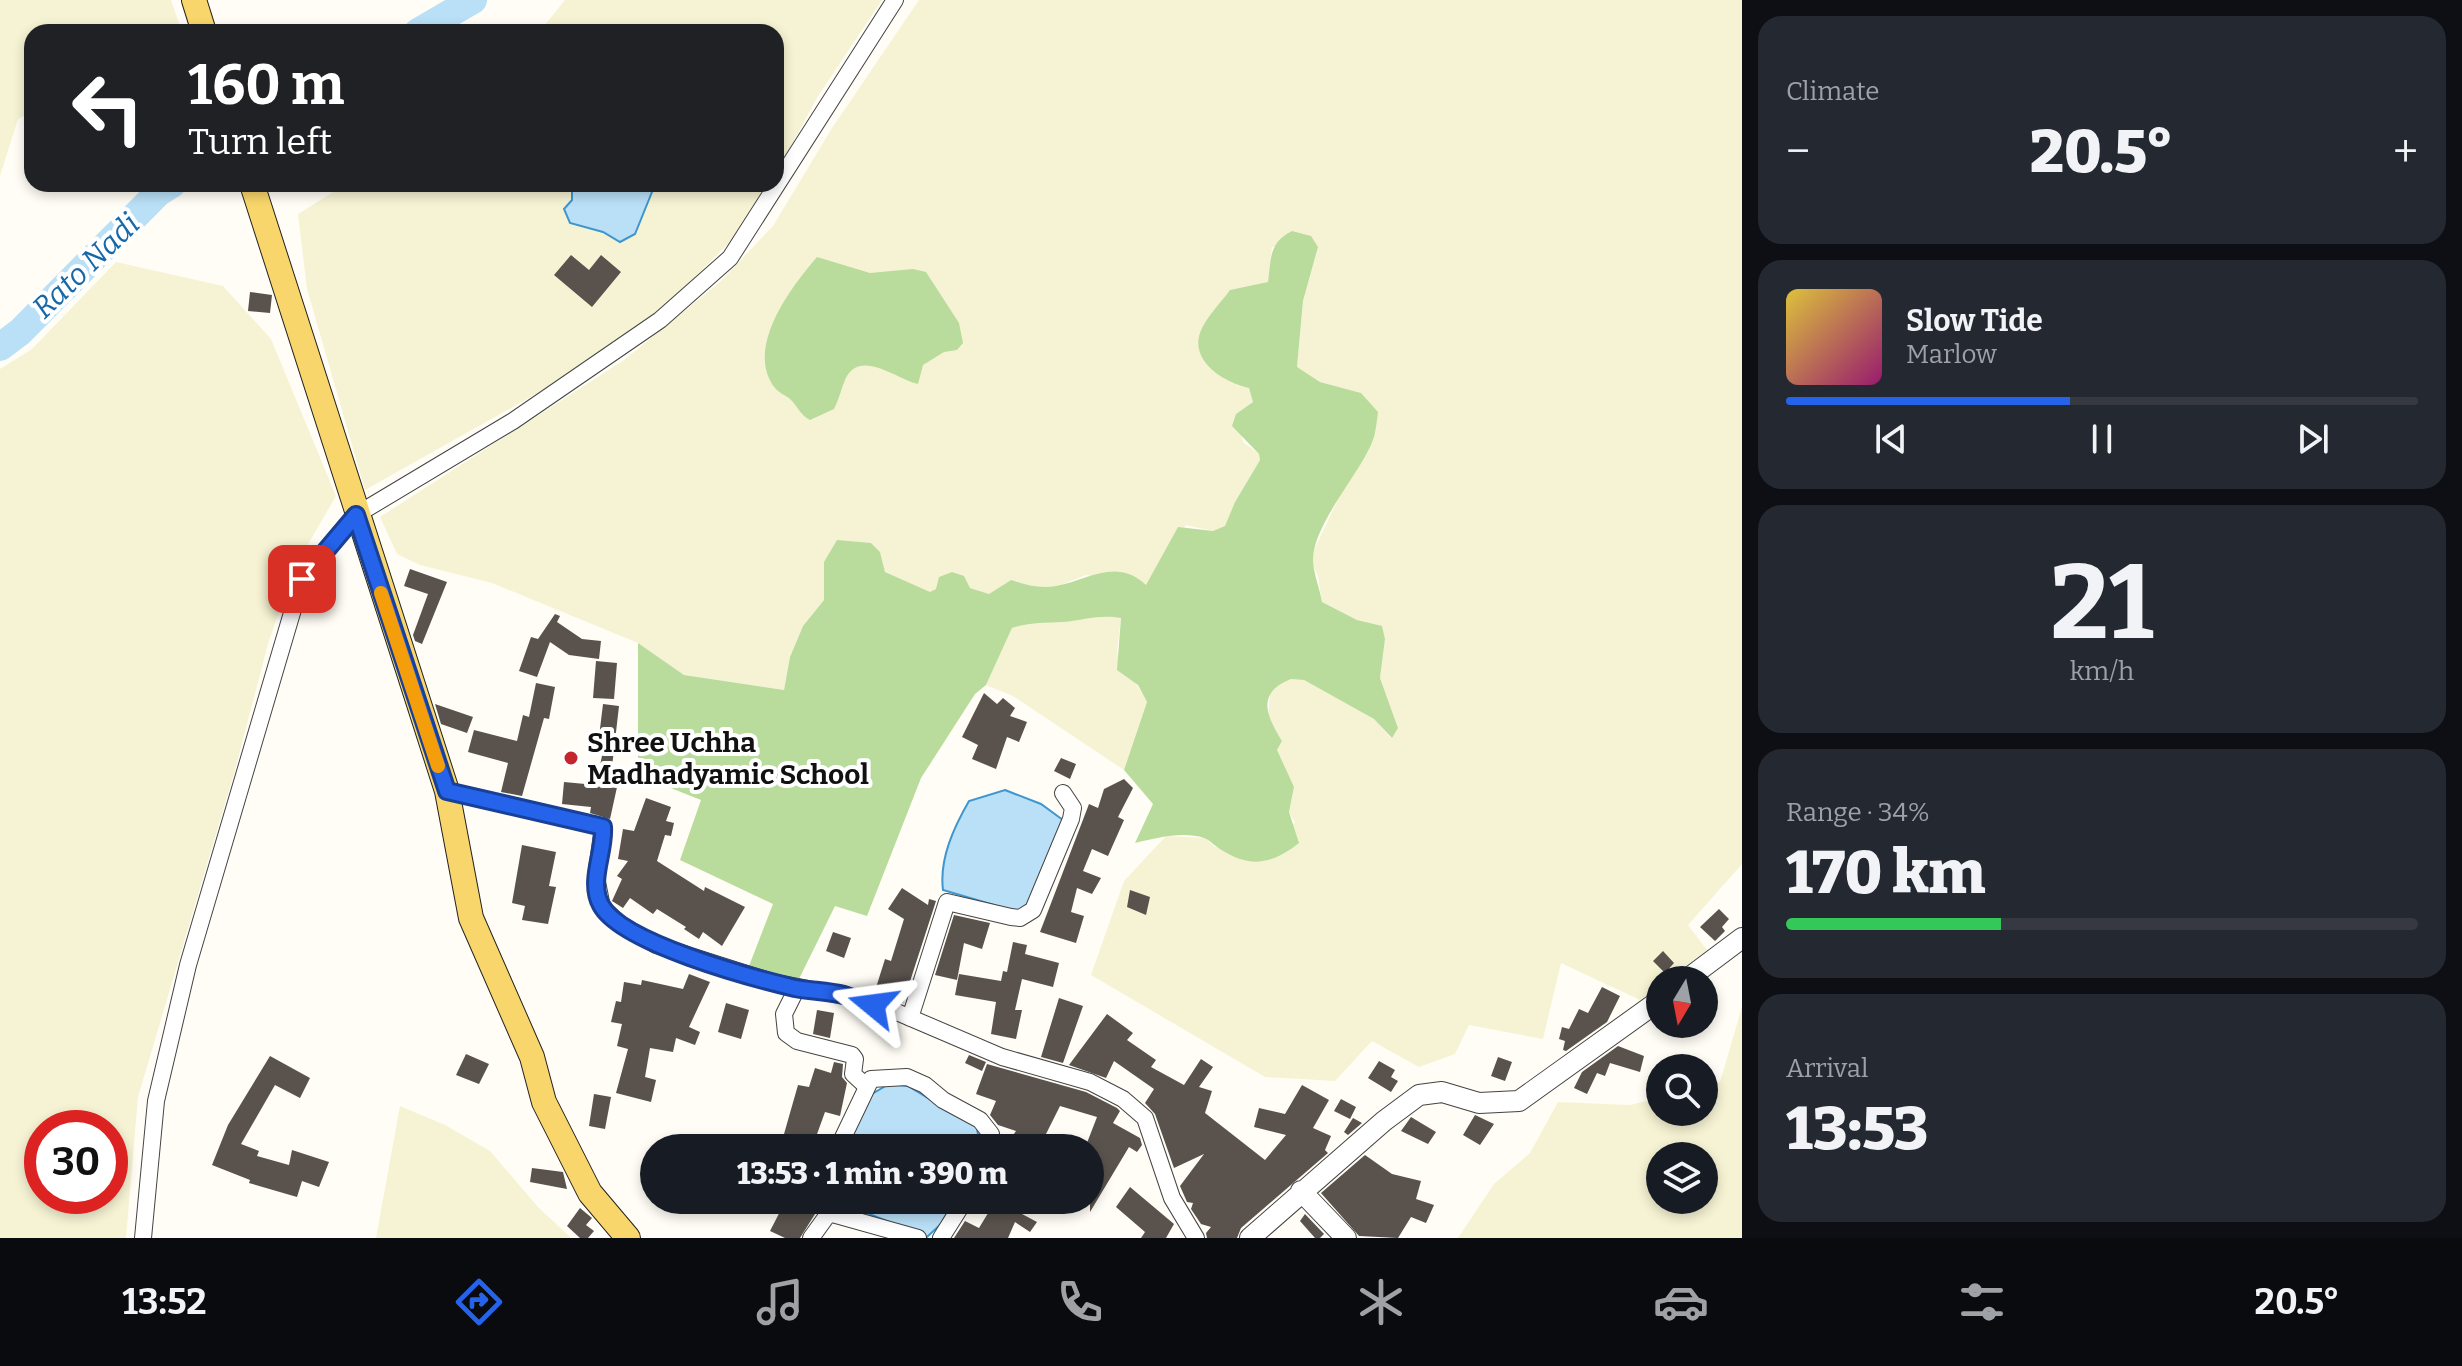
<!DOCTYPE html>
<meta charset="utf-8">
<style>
body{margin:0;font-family:Bitter,serif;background:#242831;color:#f1f3f6;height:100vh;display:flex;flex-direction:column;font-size:30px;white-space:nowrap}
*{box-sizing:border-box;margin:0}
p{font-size:26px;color:#9ea1a6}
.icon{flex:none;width:44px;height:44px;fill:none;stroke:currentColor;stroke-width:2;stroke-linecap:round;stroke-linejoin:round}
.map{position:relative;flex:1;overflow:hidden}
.details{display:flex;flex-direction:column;gap:16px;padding:16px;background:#0d0f14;width:720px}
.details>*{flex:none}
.top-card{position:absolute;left:24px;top:24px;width:760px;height:168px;border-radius:24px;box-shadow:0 4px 12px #0003;background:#202124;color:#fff;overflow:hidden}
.needle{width:52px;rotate:190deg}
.buttons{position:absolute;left:1646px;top:966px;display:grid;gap:16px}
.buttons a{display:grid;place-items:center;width:72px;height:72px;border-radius:50%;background:#171b24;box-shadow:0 4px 12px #0003;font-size:40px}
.speed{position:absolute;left:24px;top:1110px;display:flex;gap:16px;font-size:40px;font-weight:700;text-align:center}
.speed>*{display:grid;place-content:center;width:104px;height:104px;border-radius:50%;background:#171b24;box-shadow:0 4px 12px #0003;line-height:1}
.speed .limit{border:12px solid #d22;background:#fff;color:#111}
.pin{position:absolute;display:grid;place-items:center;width:68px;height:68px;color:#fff;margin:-34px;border-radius:16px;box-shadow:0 4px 12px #0006}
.me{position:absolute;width:88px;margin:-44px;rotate:286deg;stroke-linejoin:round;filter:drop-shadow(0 0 6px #0008)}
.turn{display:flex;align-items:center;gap:28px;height:168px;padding:0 32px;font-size:36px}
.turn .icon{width:104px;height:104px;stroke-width:2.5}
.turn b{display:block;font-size:56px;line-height:68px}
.big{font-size:60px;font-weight:800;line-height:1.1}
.details .card{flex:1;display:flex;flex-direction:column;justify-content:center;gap:12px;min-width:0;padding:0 28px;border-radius:24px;background:#242831}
.details .dial{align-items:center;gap:0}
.dial b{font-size:104px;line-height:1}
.song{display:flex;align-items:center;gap:24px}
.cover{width:96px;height:96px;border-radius:12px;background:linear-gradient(135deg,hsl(50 70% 55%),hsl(320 70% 35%))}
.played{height:8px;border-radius:4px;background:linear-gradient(90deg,#2563eb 45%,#363941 45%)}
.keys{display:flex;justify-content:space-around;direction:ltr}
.heat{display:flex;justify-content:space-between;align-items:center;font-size:44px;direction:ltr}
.charge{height:12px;border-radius:6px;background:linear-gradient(90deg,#34c759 34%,#363941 0)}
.trip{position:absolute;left:640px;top:1134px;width:464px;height:80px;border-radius:40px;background:#171b24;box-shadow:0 4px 12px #0003;font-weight:800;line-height:80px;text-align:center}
.dock{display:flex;height:128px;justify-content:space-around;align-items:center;background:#090b0e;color:#9ea1a6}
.dock .icon{width:56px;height:56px}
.dock .current{color:#2563eb}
.dock b{font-size:36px;color:#f1f3f6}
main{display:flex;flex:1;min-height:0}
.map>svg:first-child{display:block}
</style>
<main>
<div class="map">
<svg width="1742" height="1238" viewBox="0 0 1742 1238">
<rect width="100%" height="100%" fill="#fffdf5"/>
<!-- farmland -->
<path fill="#f6f3d4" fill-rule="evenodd" d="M0,0H171L182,32H32V112L18,119L0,176Z
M565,0H882L818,96L776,174V32H539Z
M919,0H1742V864L1688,925L1707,950L1667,980H1660V985L1640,1000L1561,963L1543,1039L1469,1025L1455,1054L1419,1067L1372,1041L1335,1081L1265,1077L1091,975L1124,881L1166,836L1205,838L1215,847L1295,823L1289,812L1294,787L1280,762L1277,750L1282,741L1268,719L1270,693L1280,683L1291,679L1304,680L1374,719L1391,738L1398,728L1380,678L1385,639L1382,627L1357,620L1322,602L1318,576L1312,563L1314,550L1342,491L1373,438L1361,393L1320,382L1297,368L1303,301L1318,247H1272L1268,282L1236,385L1249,388L1253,393V402L1236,414L1243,442L1259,454L1260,460L1235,502L1226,526L1213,531L1186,525L1146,586L1086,575L1058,586L1035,588L1011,580L989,594L970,588L936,589L931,593L885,572L880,552L824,562V600L803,626L790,657L784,690L684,675L638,643L492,583L420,565L397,554L380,517L624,360L720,282L773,226L832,128Z
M346,184H770L731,241L663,308L577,371L365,490L307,289L298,214Z
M116,262L223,286L271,339L336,496L293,570L268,644L235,770L138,1097L126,1238H0V369L32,349ZM110,1128V1196H42V1128Z
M1096,615L1121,617L1117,652L1147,702L1124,770L1013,696L986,685L1012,628L1033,621L1062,622Z
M1742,1007V1238H1458L1494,1184L1530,1153L1558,1102L1630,1105L1660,1098V1112H1704V1087L1720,1082ZM1704,1156V1200H1660V1156Z
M400,1106L445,1125L490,1151L538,1207L571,1238H376Z"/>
<!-- forest -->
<path fill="#b9dc9c" d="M1292,231L1311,236L1318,247L1303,301L1297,367L1320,382L1361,393L1378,412C1377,420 1376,429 1374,437C1363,471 1313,523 1313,560C1313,572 1320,589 1322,602L1357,620L1382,626L1385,639L1380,678L1398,728L1392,738L1374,719L1304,680L1291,679C1256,693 1266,715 1282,741L1277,750L1294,787L1289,812L1299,843C1275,862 1253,869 1225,852C1218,849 1210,840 1204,838C1183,831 1156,838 1135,843L1153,804L1124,770L1147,702L1138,685L1117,670L1121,618C1100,614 1084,620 1063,622C1044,623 1031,622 1012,628L986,685L975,694L921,778L867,916L835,906L797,983L749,966L773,904L680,860L701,800L638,775V643L684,675L784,690L790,657L803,626L824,600V562L837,540L871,543L880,552L885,572L930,592L936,589L939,577L952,572L964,576L970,588L989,594L1011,580C1027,585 1039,589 1056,586C1088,580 1117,557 1146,585L1178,527L1213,531L1225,526L1235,502L1260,460L1259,454L1232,426L1236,414L1253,402L1249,388C1225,383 1190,362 1200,333C1205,318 1221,303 1230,290L1268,282C1271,259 1269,242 1292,231Z
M817,257L870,273L913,269L926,272L959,323L963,343L957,350L944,352L923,365L918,384C898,380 859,347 845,380C841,390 839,399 834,409L810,420C799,414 798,406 790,399C785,395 779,393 775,388C744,349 791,287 817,257Z"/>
<!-- water -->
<path fill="#b9e0f7" stroke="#3f96cf" stroke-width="2" d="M572,184H651L654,187L635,234L620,242L603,232L570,223L564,209L572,200Z
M1005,790L1041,804L1063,820L1025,914L943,890C939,859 954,827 969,801Z
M889,1084L908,1086L948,1110L968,1118L977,1128L980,1148H845L872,1094Z
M845,1200H954L941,1224L927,1237L854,1208Z"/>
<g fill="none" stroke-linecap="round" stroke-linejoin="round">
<!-- river -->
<path stroke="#b9e0f7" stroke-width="28" d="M418,32L473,0
M0,347L20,332L159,192L172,184"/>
</g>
<!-- building -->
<path fill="#5a524d" d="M571,255L589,270L601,255L621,272L592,307L554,275Z
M250,292L272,295L270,313L248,311Z
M410,569L447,582L422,644L415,641L413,635L428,594L404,586Z
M555,614L560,616L557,622L582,639L601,641L599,659L569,655L550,642L537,677L519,671L531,637L538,639Z
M596,661L617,663L614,699L593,698Z
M536,683L555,687L549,719L544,718L522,796L501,792L508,763L468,752L474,730L517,741L523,715L529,717Z
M984,693L997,704L1003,698L1015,708L1010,716L1027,722L1019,742L1007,737L996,769L972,759L978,745L962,737Z
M435,704L473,717L467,733L441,724Z
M603,704L619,706L612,767L621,769L610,819L590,813L591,807L562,804L564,782L596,785L604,746L598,745Z
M1061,758L1076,764L1070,779L1054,771Z
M1124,779L1133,788L1118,817L1124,820L1108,856L1092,849L1083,871L1101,878L1092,894L1077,888L1071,912L1084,916L1076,943L1040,932L1089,804L1098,808L1104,789Z
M646,798L671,807L666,821L674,823L671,836L665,835L657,861L704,891L705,887L745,907L722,946L703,932L699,939L684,929L686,927L657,909L653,914L630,898L623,908L612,901L622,879L617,876L628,861L618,859L623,829L634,831Z
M522,845L556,852L549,886L556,887L548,924L522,920L525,906L512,903Z
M902,888L928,905L929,899L936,901L903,1003L874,994L885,959L891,961L904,919L888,909Z
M1130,890L1150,897L1146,915L1127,907Z
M1719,909L1729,919L1722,927L1725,931L1715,941L1700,927Z
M954,915L990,923L982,949L964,943L957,980L935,975Z
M833,932L851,938L844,958L826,951Z
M1013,942L1027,945L1025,954L1059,963L1053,987L1022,979L1015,1010H1022L1016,1039L991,1034L996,1002L955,995L959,974L1001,981L1003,971L1007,972Z
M1663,951L1674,963L1665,973L1653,961Z
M689,974L710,982L689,1027L700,1032L695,1045L676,1038L673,1052L650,1048L645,1077L656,1080L651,1102L616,1093L628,1049L617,1046L622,1024L611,1022L616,1001L621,1002L624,982L641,985L642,980L683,989Z
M1602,987L1620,996L1607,1022L1566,1051L1563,1050L1565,1041L1559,1039L1562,1027L1569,1029L1579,1009L1588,1013Z
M1059,998L1083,1006L1063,1063L1041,1057Z
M726,1003L749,1010L741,1039L718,1032Z
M817,1010L834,1013L830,1038L813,1034Z
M1107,1014L1133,1033L1127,1040L1156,1060L1151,1067L1184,1085L1201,1059L1213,1067L1199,1087L1212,1091L1205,1113L1265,1160L1286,1135L1254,1127L1259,1108L1285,1114L1302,1085L1329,1100L1313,1128L1331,1136L1325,1150L1328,1153L1241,1228L1237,1238H1207L1206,1233L1211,1227L1201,1224L1191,1209L1193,1203L1187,1202L1180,1186L1204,1154L1174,1168L1155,1114L1145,1103L1154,1089L1114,1061L1106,1078L1069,1065Z
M1618,1046L1644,1056L1640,1072L1610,1063L1605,1076L1597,1073L1587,1094L1574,1088L1582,1072Z
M466,1054L489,1064L479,1084L456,1075Z
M969,1055L986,1062L982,1071L965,1063Z
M270,1056L310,1078L300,1098L275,1085L241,1144L259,1151L257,1156L289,1165L292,1150L329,1162L319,1187L302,1181L297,1197L249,1183L250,1180L212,1165L228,1125Z
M1498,1057L1512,1062L1505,1081L1491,1076Z
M1379,1061L1395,1070L1391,1077L1398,1081L1391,1092L1368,1078Z
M834,1062L843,1064L842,1077L847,1083L840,1116L825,1112L812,1148H780L798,1085L809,1087L815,1068L831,1073Z
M987,1064L1086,1092L1117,1108L1120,1111L1113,1123L1140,1138L1142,1145L1137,1152L1129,1147L1090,1212V1148H1085L1097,1117L1060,1106L1039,1148H1004L1016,1131L998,1125L990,1115L996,1101L976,1094Z
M594,1094L611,1097L605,1129L589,1126Z
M1341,1099L1356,1107L1350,1119L1334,1111Z
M1475,1115L1494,1124L1480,1145L1463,1135Z
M1411,1117L1436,1132L1428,1144L1401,1131Z
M1353,1118L1362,1123L1348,1135L1344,1132Z
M1365,1155L1392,1174L1421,1181L1416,1199L1434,1205L1426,1223L1411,1217L1398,1238L1359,1236L1321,1193Z
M532,1168L563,1172L567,1189L530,1182Z
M1130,1187L1174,1224L1166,1238H1141L1145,1232L1116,1207Z
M786,1200L815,1214L800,1238H785L770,1231Z
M996,1200L1037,1222L1030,1232L1015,1222L1008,1238H954L965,1221L979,1228Z
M580,1208L592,1218L586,1225L594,1231L588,1238H580L567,1226Z
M1305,1214L1324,1234L1320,1238H1315L1300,1221Z"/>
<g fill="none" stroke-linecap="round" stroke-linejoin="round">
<defs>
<path id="minor" d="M447,791L603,827L596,877L602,907L622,926L656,945L772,982L845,996L899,1013L1002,1057L1090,1082L1123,1099L1145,1118L1172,1198L1196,1238
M797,988L784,1014L786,1033L797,1041L852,1055L855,1059L853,1074L867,1087
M910,1018L947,902L1011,917L1020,918L1033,910L1071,819L1073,808L1063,793
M838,1148L871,1079L907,1077L925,1085L943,1100L980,1120L991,1134L992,1148
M143,1238L156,1101L188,965L302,579L356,515L513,421L660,320L730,258L895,0
M811,1238L829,1213L918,1238
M941,1238L965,1200"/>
<path id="tertiary" d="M1686,980L1742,938
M1301,1191L1346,1238
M1250,1238L1384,1121L1419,1095L1442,1092L1479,1103L1519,1101L1660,1000"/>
<path id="primary" d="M194,0L204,32
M252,184L447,791L471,918L532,1057L544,1102L590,1193L628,1238"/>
</defs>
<!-- minor casing -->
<use href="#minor" stroke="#444" stroke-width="18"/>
<!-- tertiary casing -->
<use href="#tertiary" stroke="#444" stroke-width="22"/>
<!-- primary casing -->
<use href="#primary" stroke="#222" stroke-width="26"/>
<!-- minor -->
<use href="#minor" stroke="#fff" stroke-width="16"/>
<!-- tertiary -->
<use href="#tertiary" stroke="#fff" stroke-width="20"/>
<!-- primary -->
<use href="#primary" stroke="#f9d66b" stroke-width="24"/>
</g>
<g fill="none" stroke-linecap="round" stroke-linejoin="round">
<defs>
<path id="route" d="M302,579L356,515L447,791L603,827C605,852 588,881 601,905C621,943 753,978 795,988C811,991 828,991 844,995C854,998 862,1003 873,1005"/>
</defs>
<!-- route casing -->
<use href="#route" stroke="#184099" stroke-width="20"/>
<!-- route -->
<use href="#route" stroke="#2563eb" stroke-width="14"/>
<!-- slow -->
<path stroke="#f59e0b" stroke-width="14" d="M381,593L438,766"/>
</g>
<!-- markers -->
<circle fill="#c4262e" stroke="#fff" stroke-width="3" cx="571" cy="758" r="8"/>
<g text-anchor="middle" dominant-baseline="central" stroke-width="8" stroke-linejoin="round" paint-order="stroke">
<!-- poi labels -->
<g font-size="28" font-weight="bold" fill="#111" stroke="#fff" text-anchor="start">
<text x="587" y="742">Shree Uchha<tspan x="587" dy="32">Madhadyamic School</tspan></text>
</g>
<!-- water labels -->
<g font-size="30" font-style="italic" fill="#1768a6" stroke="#fff">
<text transform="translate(86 266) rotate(-44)">Rato Nadi</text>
</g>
</g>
</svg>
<div class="buttons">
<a><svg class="needle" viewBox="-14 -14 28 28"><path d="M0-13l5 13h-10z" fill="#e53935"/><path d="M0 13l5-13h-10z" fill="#9ea1a6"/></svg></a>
<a><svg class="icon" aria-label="search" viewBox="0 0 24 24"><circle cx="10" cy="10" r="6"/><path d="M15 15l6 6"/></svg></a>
<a><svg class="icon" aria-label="layers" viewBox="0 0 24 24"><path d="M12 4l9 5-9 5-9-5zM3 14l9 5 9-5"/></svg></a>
</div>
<div class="speed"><div class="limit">30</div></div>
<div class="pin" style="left:302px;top:579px;background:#d93025"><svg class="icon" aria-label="arrive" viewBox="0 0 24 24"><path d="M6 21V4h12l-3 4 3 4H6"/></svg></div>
<svg class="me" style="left:873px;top:1005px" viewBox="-20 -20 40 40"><path d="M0-17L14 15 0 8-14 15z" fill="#2563eb" stroke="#fff" stroke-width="4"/></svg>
<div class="trip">13:53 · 1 min · 390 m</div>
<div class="top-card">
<div class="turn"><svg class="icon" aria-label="left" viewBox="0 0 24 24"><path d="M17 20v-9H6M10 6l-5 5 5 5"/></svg><div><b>160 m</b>Turn left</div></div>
</div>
</div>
<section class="details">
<div class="card"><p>Climate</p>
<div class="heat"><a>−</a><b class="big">20.5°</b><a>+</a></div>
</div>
<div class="card">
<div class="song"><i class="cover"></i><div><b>Slow Tide</b><p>Marlow</p></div></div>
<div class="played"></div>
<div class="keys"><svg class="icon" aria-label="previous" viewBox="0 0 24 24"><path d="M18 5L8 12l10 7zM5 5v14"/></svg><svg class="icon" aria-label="pause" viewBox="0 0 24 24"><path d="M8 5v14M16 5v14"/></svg><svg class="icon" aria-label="next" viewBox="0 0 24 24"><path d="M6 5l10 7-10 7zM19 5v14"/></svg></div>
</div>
<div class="card dial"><b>21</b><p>km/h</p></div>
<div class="card"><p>Range · 34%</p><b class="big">170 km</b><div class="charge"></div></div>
<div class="card"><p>Arrival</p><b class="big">13:53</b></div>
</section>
</main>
<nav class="dock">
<b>13:52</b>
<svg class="icon current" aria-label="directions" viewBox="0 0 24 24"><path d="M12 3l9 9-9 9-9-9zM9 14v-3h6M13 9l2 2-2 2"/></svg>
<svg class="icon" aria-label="music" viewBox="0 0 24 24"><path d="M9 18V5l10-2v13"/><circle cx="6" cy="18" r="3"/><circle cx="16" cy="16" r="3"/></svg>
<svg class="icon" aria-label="phone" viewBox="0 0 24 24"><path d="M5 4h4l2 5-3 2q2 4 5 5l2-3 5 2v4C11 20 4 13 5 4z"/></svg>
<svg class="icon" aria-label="climate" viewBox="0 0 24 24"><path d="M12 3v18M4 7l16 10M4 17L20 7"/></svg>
<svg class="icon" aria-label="car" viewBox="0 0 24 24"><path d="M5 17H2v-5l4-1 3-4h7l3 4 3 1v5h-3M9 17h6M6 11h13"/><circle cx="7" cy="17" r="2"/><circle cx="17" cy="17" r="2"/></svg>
<svg class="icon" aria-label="filters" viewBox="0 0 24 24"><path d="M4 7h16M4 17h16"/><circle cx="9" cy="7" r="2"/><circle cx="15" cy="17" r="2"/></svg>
<b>20.5°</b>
</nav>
